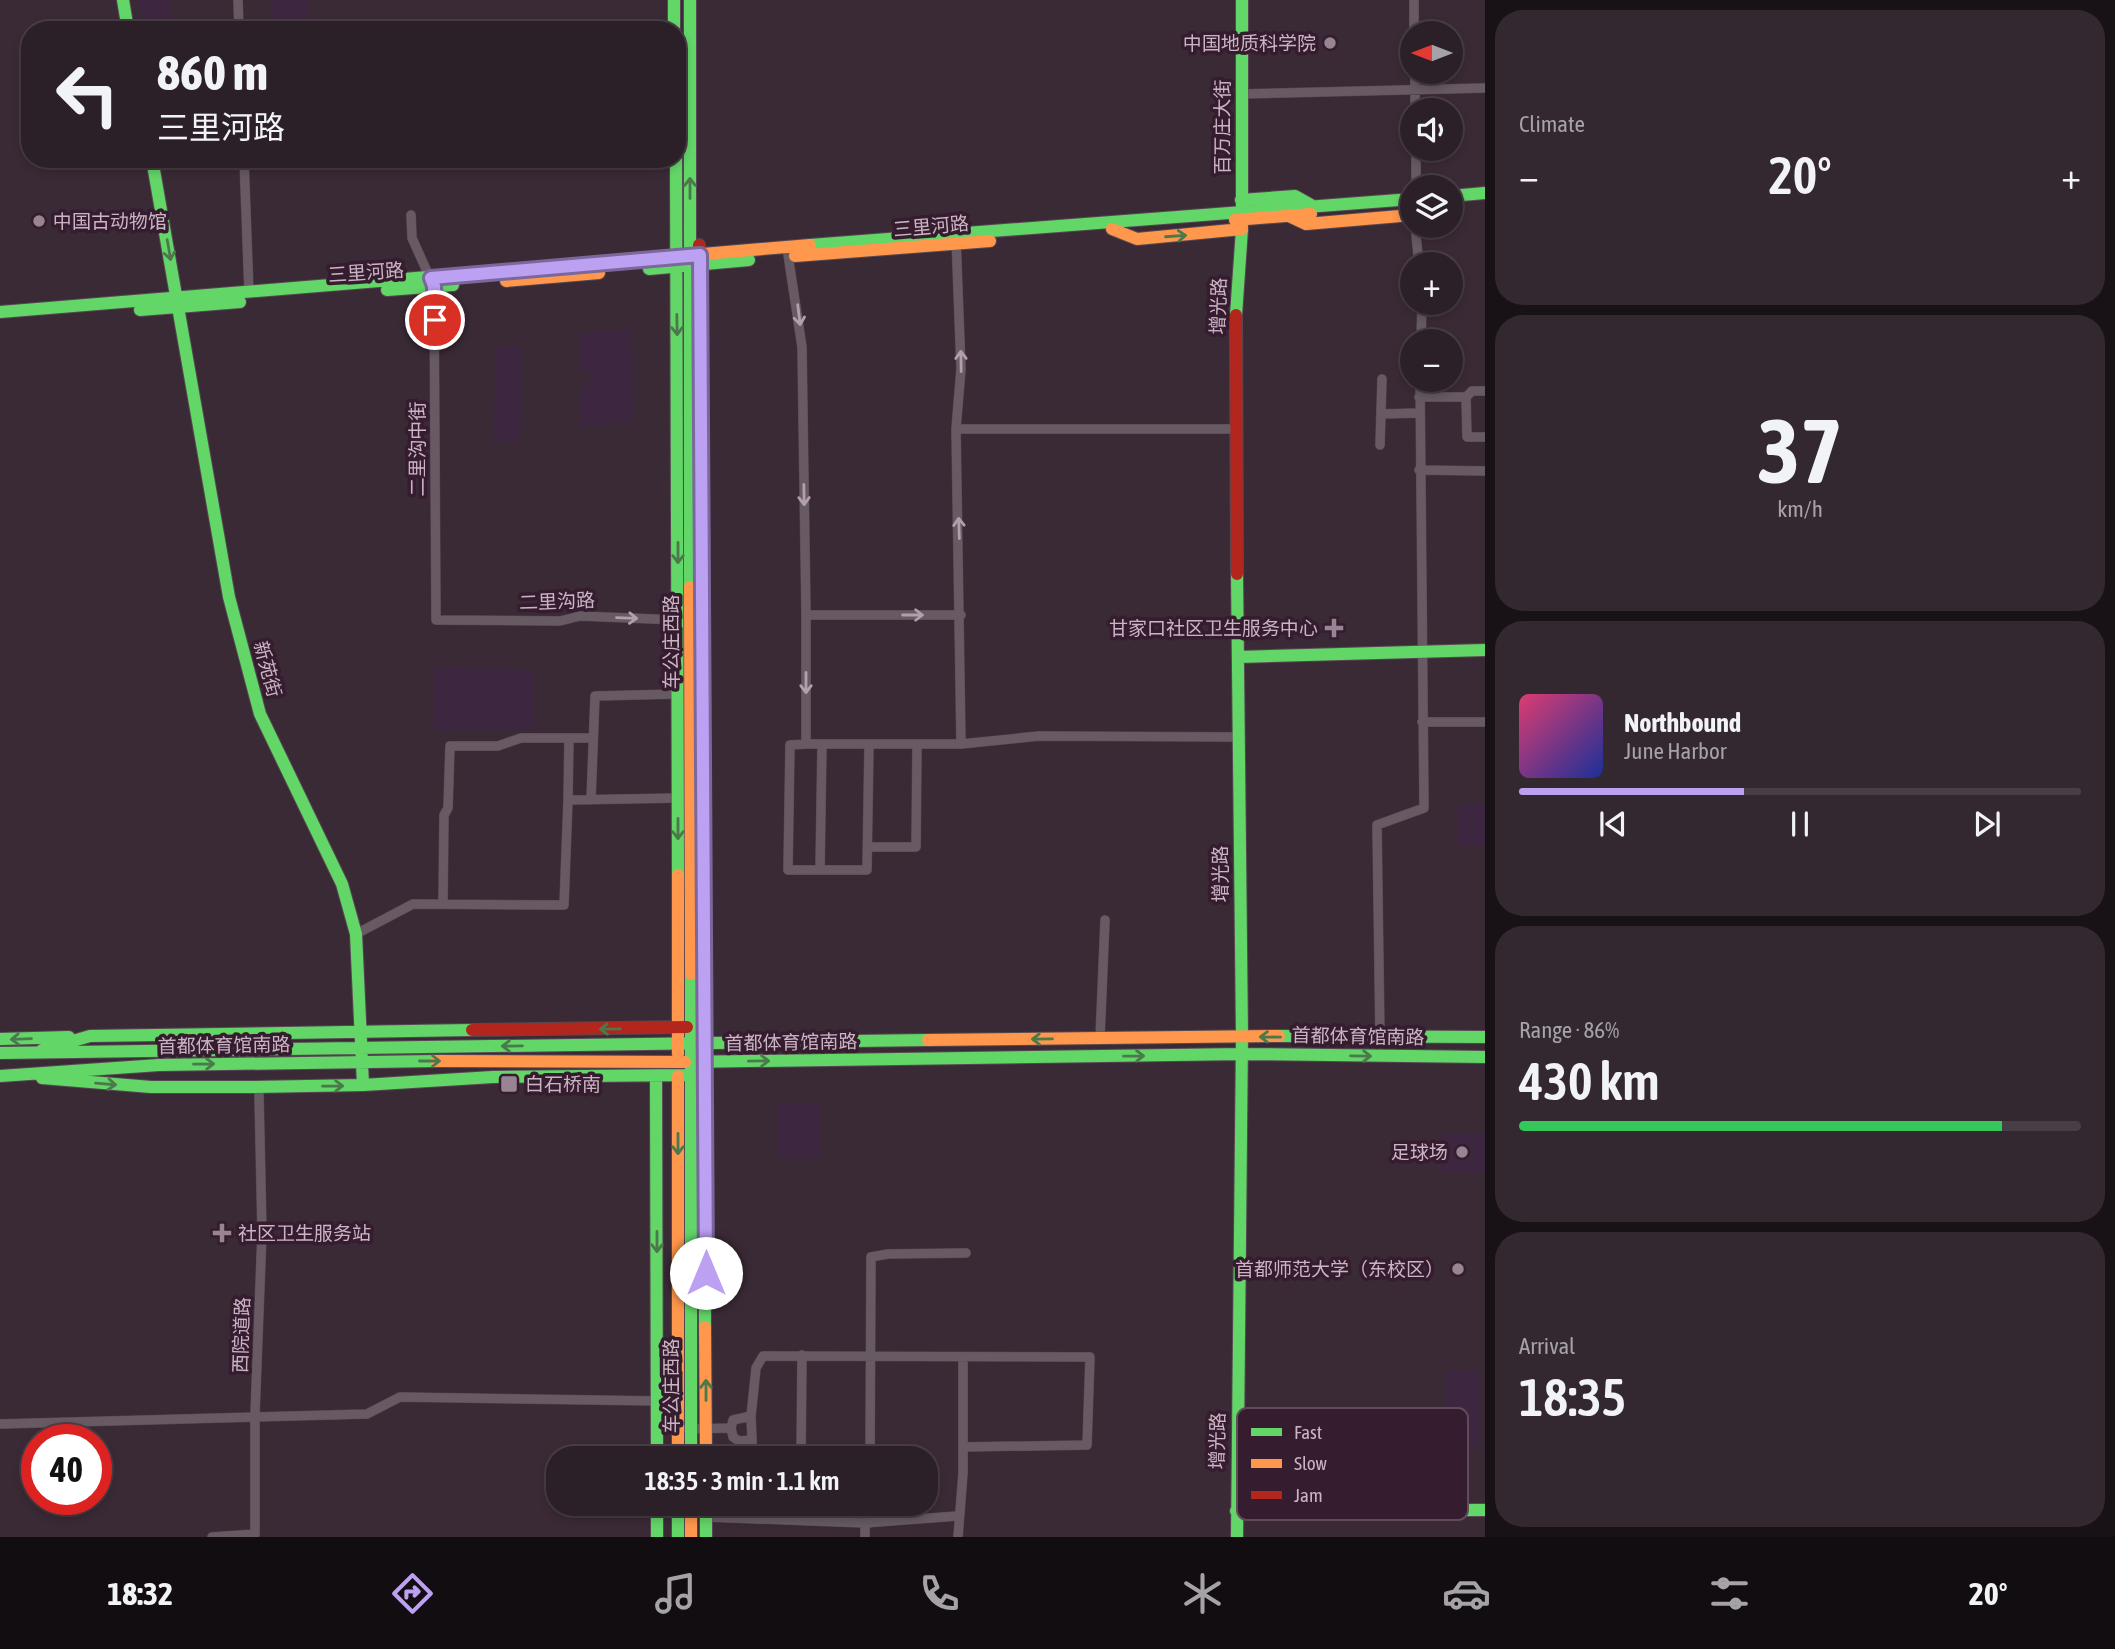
<!DOCTYPE html>
<meta charset="utf-8">
<style>
body{margin:0;font-family:"Asap Condensed","Noto Sans SC",sans-serif;background:#342830;color:#f1f3f6;height:100vh;display:flex;flex-direction:column;font-size:26px;white-space:nowrap}
*{box-sizing:border-box;margin:0}
p{font-size:23px;color:#a6a3a8}
.icon{flex:none;width:38px;height:38px;fill:none;stroke:currentColor;stroke-width:2;stroke-linecap:round;stroke-linejoin:round}
.map{position:relative;flex:1;overflow:hidden}
.sheet{display:flex;flex-direction:column;gap:10px;padding:10px;background:#181216;width:630px}
.sheet>*{flex:none}
.guide{position:absolute;left:21px;top:21px;width:665px;height:147px;border-radius:28px;box-shadow:0 4px 10px #0003,0 0 0 2px #483e45;background:#2c2028;color:#f1f3f6;overflow:hidden}
.needle{width:46px;rotate:270deg}
.controls{position:absolute;left:1400px;top:21px;display:grid;gap:14px}
.controls a{display:grid;place-items:center;width:63px;height:63px;border-radius:50%;background:#2c2028;box-shadow:0 4px 10px #0003,0 0 0 2px #483e45;font-size:35px}
.speed{position:absolute;left:21px;top:1424px;display:flex;gap:14px;font-size:35px;font-weight:700;text-align:center}
.speed>*{display:grid;place-content:center;width:91px;height:91px;border-radius:50%;background:#2c2028;box-shadow:0 4px 10px #0003,0 0 0 2px #483e45;line-height:1}
.speed .limit{border:10px solid #d22;background:#fff;color:#111}
.pin{position:absolute;display:grid;place-items:center;width:60px;height:60px;color:#fff;margin:-30px;border:4px solid #fff;border-radius:50%;box-shadow:0 2px 7px #0007}
.me{position:absolute;width:77px;margin:-38px;rotate:0deg;stroke-linejoin:round;filter:drop-shadow(0 0 5px #0008)}
.turn{display:flex;align-items:center;gap:24px;height:147px;padding:0 21px;font-size:32px}
.turn .icon{width:91px;height:91px;stroke-width:2.5}
.turn b{display:block;font-size:49px;line-height:60px}
.big{font-size:52px;font-weight:600;line-height:1.1}
.sheet .card{flex:1;display:flex;flex-direction:column;justify-content:center;gap:10px;min-width:0;padding:0 24px;border-radius:28px;background:#342830}
.sheet .dial{align-items:center;gap:0}
.dial b{font-size:91px;line-height:1}
.song{display:flex;align-items:center;gap:21px}
.cover{width:84px;height:84px;border-radius:10px;background:linear-gradient(135deg,hsl(340 70% 55%),hsl(230 70% 35%))}
.played{height:7px;border-radius:4px;background:linear-gradient(90deg,#bca0f2 40%,#483e45 40%)}
.keys{display:flex;justify-content:space-around;direction:ltr}
.heat{display:flex;justify-content:space-between;align-items:center;font-size:38px;direction:ltr}
.charge{height:10px;border-radius:5px;background:linear-gradient(90deg,#34c759 86%,#483e45 0)}
.trip{position:absolute;left:546px;top:1446px;width:392px;height:70px;border-radius:28px;background:#2c2028;box-shadow:0 4px 10px #0003,0 0 0 2px #483e45;font-weight:600;line-height:70px;text-align:center}
.dock{display:flex;height:112px;justify-content:space-around;align-items:center;background:#120d10;color:#a6a3a8}
.dock .icon{width:49px;height:49px}
.dock .selected{color:#bca0f2}
.dock b{font-size:32px;color:#f1f3f6}
main{display:flex;flex:1;min-height:0}
.map>svg:first-child{display:block}
</style>
<main>
<div class="map">
<svg width="1485" height="1537" viewBox="0 0 1485 1537">
<rect width="100%" height="100%" fill="#3a2a36"/>
<!-- green -->
<path fill="#3c2640" d="M139,0H170L173,30H144Z
M272,0H308V30H272Z
M632,329L633,422L580,427V386L589,385V372H580V333Z
M495,348H522L520,441H494Z
M434,668L534,669V730L434,729Z
M1458,804H1485V845L1458,846Z
M777,1103L819,1104V1159L777,1158Z
M1440,1134H1485V1171H1440Z
M1479,1371V1447L1445,1446V1372Z"/>
<g fill="none" stroke-linecap="round" stroke-linejoin="round">
<defs>
<path id="street" d="M238,0L239,30
M1414,0V33
M1415,72V110
M1242,94L1485,88
M1416,149V187
M244,159L249,293
M411,215L412,238L434,287L436,620L560,621L580,616L678,620
M1415,226L1419,264
M956,238L961,369L956,429L961,744
M787,248L802,347L806,615H961
M1421,341L1422,303
M1419,397H1466L1472,391H1485
M1466,397L1467,437H1485
M1381,414L1418,413
M956,429H1238
M1380,445L1382,379
M1419,470L1485,471
M806,615V744H961L1039,736L1239,737
M1422,722H1485
M569,738H593
M806,744L790,745L788,870H820L822,744
M591,800L595,696L678,694
M868,847H916L917,744
M820,870H867L869,744
M443,904L444,815L448,808L450,746H498L521,738H569L568,800
M356,934L413,904L564,905L568,800L678,798
M1100,1038L1105,920
M1380,1038L1377,825L1424,808L1420,380
M751,1416L756,1368L763,1356L1090,1357L1087,1445L963,1447
M0,1424L367,1414L400,1397L661,1401
M687,1429L731,1428L733,1437L739,1441L752,1440L751,1416L733,1420L731,1428
M752,1440V1458
M801,1458L802,1355
M870,1458L871,1257L888,1254L966,1253
M870,1503V1523
M706,1517L865,1523L957,1516
M865,1523V1537
M212,1537L255,1534V1414L262,1233L259,1094
M958,1537L963,1473V1358"/>
<path id="fast" d="M123,0L128,30
M674,0V30
M690,0V587
M152,159L229,597L260,714L342,884L356,934L363,1085
M676,159L678,875
M1451,196L1485,193
M1241,200L1295,196L1311,205
M810,245L1412,199
M649,269L749,260
M387,290L453,285
M140,310L240,302
M0,312L489,272
M1236,315L1242,229V0
M701,558L705,1327
M1239,657L1485,650
M691,974V1458
M1279,1036L1485,1037
M0,1039L69,1037
M42,1050L90,1036L472,1030
M0,1053L928,1040
M685,1062L1242,1054L1485,1057
M0,1076L159,1065L436,1061
M656,1076L657,1458
M42,1078L151,1087H249L363,1085L493,1077L688,1075
M657,1503V1537
M678,1503V1537
M706,1503V1537
M1236,1511L1485,1510
M1237,1537L1242,1036L1237,574"/>
<path id="slow" d="M1289,216L1306,224L1412,215
M1235,220L1311,214
M1112,229L1137,239L1242,229
M795,256L990,241
M489,272L810,245
M506,281L599,273
M690,587L691,974
M678,875V1054
M928,1040L1279,1036
M436,1061L685,1062
M678,1076V1458
M705,1327L706,1458
M691,1503V1537"/>
<path id="jam" d="M699,245L701,558
M1236,315L1237,574
M472,1030L687,1027"/>
</defs>
<!-- street casing -->
<use href="#street" stroke="#564852" stroke-width="10"/>
<!-- fast casing -->
<use href="#fast" stroke="#564852" stroke-width="14"/>
<!-- slow casing -->
<use href="#slow" stroke="#564852" stroke-width="14"/>
<!-- jam casing -->
<use href="#jam" stroke="#564852" stroke-width="14"/>
<!-- street -->
<use href="#street" stroke="#675a63" stroke-width="9"/>
<!-- fast -->
<use href="#fast" stroke="#63d668" stroke-width="12"/>
<!-- slow -->
<use href="#slow" stroke="#ff974d" stroke-width="12"/>
<!-- jam -->
<use href="#jam" stroke="#b3261e" stroke-width="12"/>
</g>
<!-- one-way arrows -->
<defs><path id="oneway-shaft" d="M-6 0H5M1.5-3L5.5 0L1.5 3" fill="none" stroke-width="1.6" stroke-linecap="round" stroke-linejoin="round" transform="scale(1.75)"/></defs>
<g stroke="#4c794b">
<use href="#oneway-shaft" transform="translate(690 188) rotate(-90)"/>
<use href="#oneway-shaft" transform="translate(1176 236) rotate(-4)"/>
<use href="#oneway-shaft" transform="translate(169 250) rotate(80)"/>
<use href="#oneway-shaft" transform="translate(677 325) rotate(89)"/>
<use href="#oneway-shaft" transform="translate(678 553) rotate(90)"/>
<use href="#oneway-shaft" transform="translate(678 829) rotate(90)"/>
<use href="#oneway-shaft" transform="translate(610 1029) rotate(179)"/>
<use href="#oneway-shaft" transform="translate(1270 1037) rotate(-179)"/>
<use href="#oneway-shaft" transform="translate(21 1039) rotate(178)"/>
<use href="#oneway-shaft" transform="translate(1042 1039) rotate(179)"/>
<use href="#oneway-shaft" transform="translate(512 1046) rotate(179)"/>
<use href="#oneway-shaft" transform="translate(1134 1056) rotate(-1)"/>
<use href="#oneway-shaft" transform="translate(1361 1056) rotate(1)"/>
<use href="#oneway-shaft" transform="translate(430 1061)"/>
<use href="#oneway-shaft" transform="translate(759 1061) rotate(-1)"/>
<use href="#oneway-shaft" transform="translate(204 1064) rotate(-1)"/>
<use href="#oneway-shaft" transform="translate(106 1084) rotate(5)"/>
<use href="#oneway-shaft" transform="translate(333 1086) rotate(-1)"/>
<use href="#oneway-shaft" transform="translate(678 1144) rotate(90)"/>
<use href="#oneway-shaft" transform="translate(657 1242) rotate(90)"/>
<use href="#oneway-shaft" transform="translate(706 1390) rotate(-90)"/>
</g>
<g stroke="#b29eac">
<use href="#oneway-shaft" transform="translate(799 315) rotate(83)"/>
<use href="#oneway-shaft" transform="translate(961 361) rotate(-91)"/>
<use href="#oneway-shaft" transform="translate(804 495) rotate(89)"/>
<use href="#oneway-shaft" transform="translate(959 528) rotate(-92)"/>
<use href="#oneway-shaft" transform="translate(913 615)"/>
<use href="#oneway-shaft" transform="translate(627 618) rotate(2)"/>
<use href="#oneway-shaft" transform="translate(806 683) rotate(90)"/>
</g>
<g fill="none" stroke-linecap="round" stroke-linejoin="round">
<defs>
<path id="route" d="M435,320L434,286L431,278L700,255L706,1273"/>
</defs>
<!-- route casing -->
<use href="#route" stroke="#7a689d" stroke-width="18"/>
<!-- route -->
<use href="#route" stroke="#bca0f2" stroke-width="12"/>
</g>
<!-- markers -->
<g fill="#988492" stroke="#351c2e" stroke-width="2.5">
<circle cx="1330" cy="43" r="7"/>
<circle cx="39" cy="221" r="7"/>
<path d="M1330.5 617.5h7v7h7v7h-7v7h-7v-7h-7v-7h7z"/>
<rect x="500" y="1075" width="18" height="18" rx="3.5"/>
<circle cx="1462" cy="1152" r="7"/>
<path d="M218.5 1222.5h7v7h7v7h-7v7h-7v-7h-7v-7h7z"/>
<circle cx="1458" cy="1269" r="7"/>
</g>
<g text-anchor="middle" dominant-baseline="central" stroke-width="7" stroke-linejoin="round" paint-order="stroke">
<!-- poi labels -->
<g font-size="19" fill="#cbb4c4" stroke="#351c2e" text-anchor="end">
<text x="1316" y="43">中国地质科学院</text>
<text x="53" y="221" text-anchor="start">中国古动物馆</text>
<text x="1318" y="628">甘家口社区卫生服务中心</text>
<text x="525" y="1084" text-anchor="start">白石桥南</text>
<text x="1448" y="1152">足球场</text>
<text x="238" y="1233" text-anchor="start">社区卫生服务站</text>
<text x="1444" y="1269">首都师范大学（东校区）</text>
</g>
<!-- street labels -->
<g font-size="19" fill="#cbb4c4" stroke="#351c2e">
<text transform="translate(1222 127) rotate(-90)">百万庄大街</text>
<text transform="translate(931 226) rotate(-5)">三里河路</text>
<text transform="translate(366 272) rotate(-4)">三里河路</text>
<text transform="translate(1218 306) rotate(-88)">增光路</text>
<text transform="translate(417 449) rotate(-90)">二里沟中街</text>
<text transform="translate(557 601) rotate(-2)">二里沟路</text>
<text transform="translate(671 642) rotate(-90)">车公庄西路</text>
<text transform="translate(268 669) rotate(75)">新苑街</text>
<text transform="translate(1220 874) rotate(-90)">增光路</text>
<text transform="translate(1358 1036) rotate(1)">首都体育馆南路</text>
<text transform="translate(791 1042) rotate(-1)">首都体育馆南路</text>
<text transform="translate(224 1045) rotate(-1)">首都体育馆南路</text>
<text transform="translate(241 1335) rotate(-88)">西院道路</text>
<text transform="translate(671 1386) rotate(-90)">车公庄西路</text>
<text transform="translate(1217 1441) rotate(-89)">增光路</text>
</g>
</g>
<!-- legend -->
<rect x="1237" y="1408" width="231" height="112" rx="10" fill="#351c2e" stroke="#624a5b" stroke-width="2"/>
<rect x="1251" y="1428" width="31" height="8" fill="#63d668"/>
<rect x="1251" y="1459" width="31" height="9" fill="#ff974d"/>
<rect x="1251" y="1491" width="31" height="8" fill="#b3261e"/>
<g font-size="19" fill="#cbb4c4">
<text x="1294" y="1439">Fast</text>
<text x="1294" y="1470">Slow</text>
<text x="1294" y="1502">Jam</text>
</g>
</svg>
<div class="controls">
<a><svg class="needle" viewBox="-14 -14 28 28"><path d="M0-13l5 13h-10z" fill="#e53935"/><path d="M0 13l5-13h-10z" fill="#a6a3a8"/></svg></a>
<a><svg class="icon" aria-label="sound" viewBox="0 0 24 24"><path d="M4 9h4l5-4v14l-5-4H4zM17 9q2 3 0 6"/></svg></a>
<a><svg class="icon" aria-label="layers" viewBox="0 0 24 24"><path d="M12 4l9 5-9 5-9-5zM3 14l9 5 9-5"/></svg></a>
<a>+</a>
<a>−</a>
</div>
<div class="speed"><div class="limit">40</div></div>
<div class="pin" style="left:435px;top:320px;background:#d93025"><svg class="icon" aria-label="arrive" viewBox="0 0 24 24"><path d="M6 21V4h12l-3 4 3 4H6"/></svg></div>
<svg class="me" style="left:706px;top:1273px" viewBox="-20 -20 40 40"><circle r="19" fill="#fff"/><path d="M0-13L10 11 0 6-10 11z" fill="#bca0f2"/></svg>
<div class="trip">18:35 · 3 min · 1.1 km</div>
<div class="guide">
<div class="turn"><svg class="icon" aria-label="left" viewBox="0 0 24 24"><path d="M17 20v-9H6M10 6l-5 5 5 5"/></svg><div><b>860 m</b>三里河路</div></div>
</div>
</div>
<section class="sheet">
<div class="card"><p>Climate</p>
<div class="heat"><a>−</a><b class="big">20°</b><a>+</a></div>
</div>
<div class="card dial"><b>37</b><p>km/h</p></div>
<div class="card">
<div class="song"><i class="cover"></i><div><b>Northbound</b><p>June Harbor</p></div></div>
<div class="played"></div>
<div class="keys"><svg class="icon" aria-label="previous" viewBox="0 0 24 24"><path d="M18 5L8 12l10 7zM5 5v14"/></svg><svg class="icon" aria-label="pause" viewBox="0 0 24 24"><path d="M8 5v14M16 5v14"/></svg><svg class="icon" aria-label="next" viewBox="0 0 24 24"><path d="M6 5l10 7-10 7zM19 5v14"/></svg></div>
</div>
<div class="card"><p>Range · 86%</p><b class="big">430 km</b><div class="charge"></div></div>
<div class="card"><p>Arrival</p><b class="big">18:35</b></div>
</section>
</main>
<nav class="dock">
<b>18:32</b>
<svg class="icon selected" aria-label="directions" viewBox="0 0 24 24"><path d="M12 3l9 9-9 9-9-9zM9 14v-3h6M13 9l2 2-2 2"/></svg>
<svg class="icon" aria-label="music" viewBox="0 0 24 24"><path d="M9 18V5l10-2v13"/><circle cx="6" cy="18" r="3"/><circle cx="16" cy="16" r="3"/></svg>
<svg class="icon" aria-label="phone" viewBox="0 0 24 24"><path d="M5 4h4l2 5-3 2q2 4 5 5l2-3 5 2v4C11 20 4 13 5 4z"/></svg>
<svg class="icon" aria-label="climate" viewBox="0 0 24 24"><path d="M12 3v18M4 7l16 10M4 17L20 7"/></svg>
<svg class="icon" aria-label="car" viewBox="0 0 24 24"><path d="M5 17H2v-5l4-1 3-4h7l3 4 3 1v5h-3M9 17h6M6 11h13"/><circle cx="7" cy="17" r="2"/><circle cx="17" cy="17" r="2"/></svg>
<svg class="icon" aria-label="filters" viewBox="0 0 24 24"><path d="M4 7h16M4 17h16"/><circle cx="9" cy="7" r="2"/><circle cx="15" cy="17" r="2"/></svg>
<b>20°</b>
</nav>
